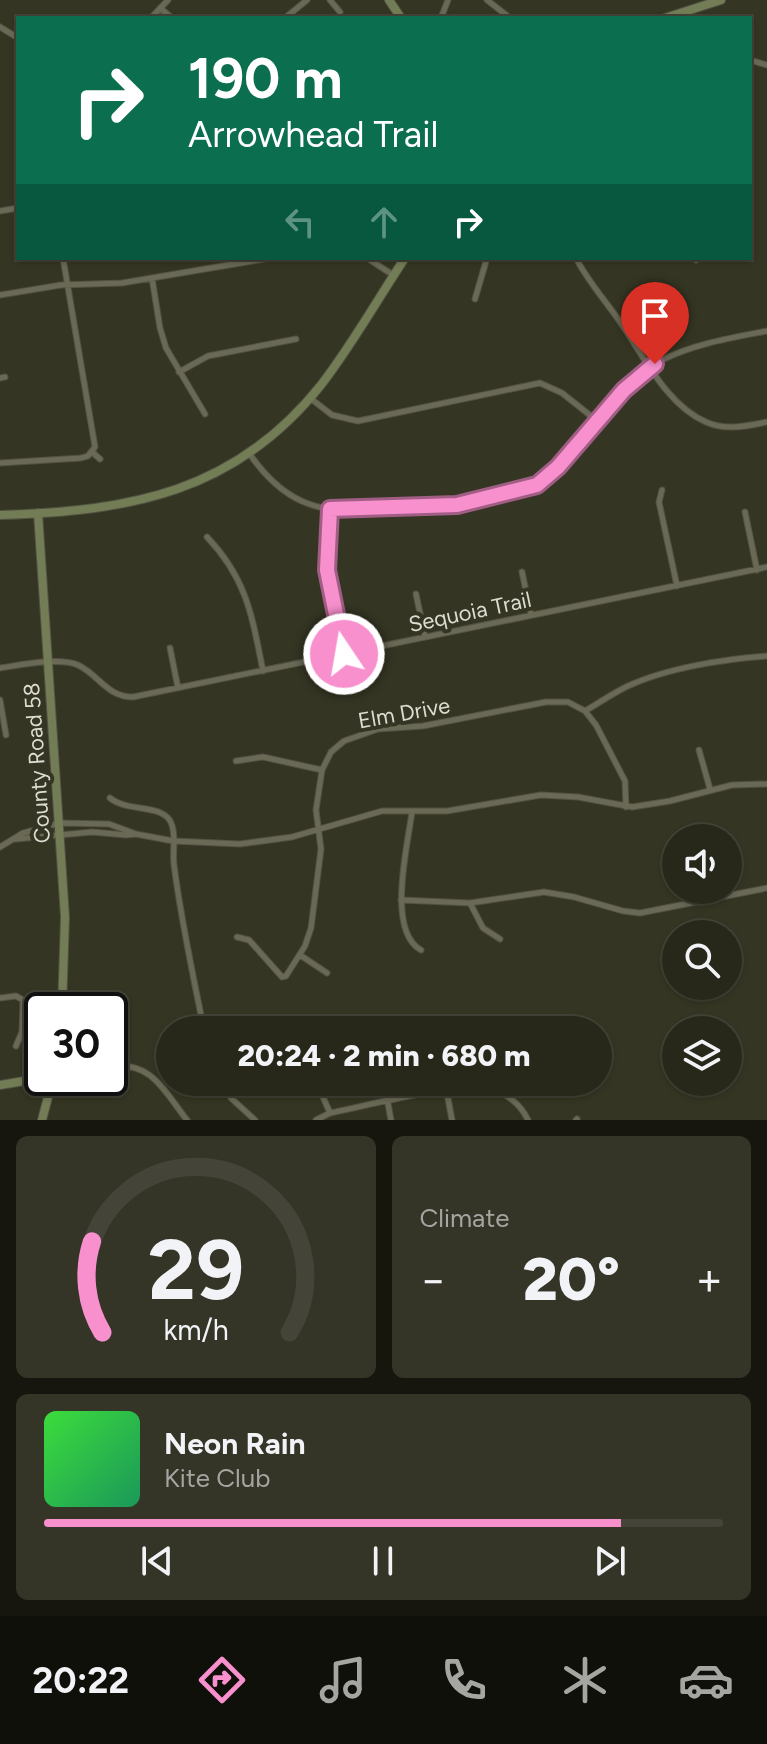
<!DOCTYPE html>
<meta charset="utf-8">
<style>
body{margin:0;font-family:Figtree,sans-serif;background:#343427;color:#f1f3f6;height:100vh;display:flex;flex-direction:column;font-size:30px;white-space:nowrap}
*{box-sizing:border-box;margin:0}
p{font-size:26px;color:#a5a6a2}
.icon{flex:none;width:44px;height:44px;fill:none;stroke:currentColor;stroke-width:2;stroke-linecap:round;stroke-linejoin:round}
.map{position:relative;height:1120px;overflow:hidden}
.drawer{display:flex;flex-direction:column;gap:16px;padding:16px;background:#16160e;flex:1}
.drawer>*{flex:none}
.banner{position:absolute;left:16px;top:16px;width:736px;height:244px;border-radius:0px;box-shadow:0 2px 6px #0004,0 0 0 2px #444439;background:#0b6e4f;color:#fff;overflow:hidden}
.tools{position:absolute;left:662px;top:824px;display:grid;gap:16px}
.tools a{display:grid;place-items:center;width:80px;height:80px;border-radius:50%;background:#28281a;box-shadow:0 2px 6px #0004,0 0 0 2px #444439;font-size:40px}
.speed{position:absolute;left:24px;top:992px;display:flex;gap:16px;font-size:40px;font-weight:700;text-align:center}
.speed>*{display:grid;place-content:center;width:104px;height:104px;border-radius:50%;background:#28281a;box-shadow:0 2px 6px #0004,0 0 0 2px #444439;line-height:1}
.speed .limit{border:4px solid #111;border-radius:12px;background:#fff;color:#111}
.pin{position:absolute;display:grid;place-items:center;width:68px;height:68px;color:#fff;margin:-82px -34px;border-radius:50% 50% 50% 0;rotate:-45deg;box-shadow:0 0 8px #0007}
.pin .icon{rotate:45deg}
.me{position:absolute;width:88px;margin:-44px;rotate:348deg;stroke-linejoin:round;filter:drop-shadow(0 0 6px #0008)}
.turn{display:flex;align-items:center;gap:28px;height:168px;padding:0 40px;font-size:36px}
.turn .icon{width:104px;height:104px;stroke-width:2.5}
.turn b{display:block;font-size:56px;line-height:68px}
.lanes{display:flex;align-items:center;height:76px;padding:0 40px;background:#0003;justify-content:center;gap:40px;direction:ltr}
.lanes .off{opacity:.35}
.big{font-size:60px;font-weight:800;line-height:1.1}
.drawer .card{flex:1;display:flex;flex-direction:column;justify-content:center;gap:12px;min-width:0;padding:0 28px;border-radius:12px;background:#343427}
.drawer .dial{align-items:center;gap:0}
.dial svg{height:208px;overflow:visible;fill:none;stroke:#444439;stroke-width:7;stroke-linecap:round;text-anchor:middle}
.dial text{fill:#f1f3f6;stroke:none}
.song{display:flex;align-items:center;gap:24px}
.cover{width:96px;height:96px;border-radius:12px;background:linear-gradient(135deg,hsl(120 70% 55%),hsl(150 70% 35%))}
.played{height:8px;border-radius:4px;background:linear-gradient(90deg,#f790cd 85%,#444439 85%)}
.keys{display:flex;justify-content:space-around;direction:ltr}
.heat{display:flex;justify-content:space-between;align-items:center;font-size:44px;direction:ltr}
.drawer .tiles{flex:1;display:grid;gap:16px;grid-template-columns:1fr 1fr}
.card:last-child{grid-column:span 2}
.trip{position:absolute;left:156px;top:1016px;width:456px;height:80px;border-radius:40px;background:#28281a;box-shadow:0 2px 6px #0004,0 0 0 2px #444439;font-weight:800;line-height:80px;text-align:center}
.tabs{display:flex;height:128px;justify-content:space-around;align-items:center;background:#10100a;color:#a5a6a2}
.tabs .icon{width:56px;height:56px}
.tabs .on{color:#f790cd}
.tabs b{font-size:36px;color:#f1f3f6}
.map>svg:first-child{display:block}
</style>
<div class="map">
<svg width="767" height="1120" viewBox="0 0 767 1120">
<rect width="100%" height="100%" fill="#353523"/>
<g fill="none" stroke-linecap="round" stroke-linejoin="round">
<defs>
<path id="street" d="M330,0L340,12
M487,0L510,18
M160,8L172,18
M151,18L168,0
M285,18L307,0
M441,18L448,0
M0,27L18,38
M753,61L767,65
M0,211L18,208
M367,258L393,275
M576,258C587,280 604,299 618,319C642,353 666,405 706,422C726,431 746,426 767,422
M695,258L696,260
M152,278L160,328L166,348L205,414
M0,295L61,285L122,283L270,258
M475,299L487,258
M179,372L208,356L296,339
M0,378L5,377
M310,398L332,415L358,421L540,383L562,393L596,420
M92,452L100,459
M249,453C264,475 283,495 309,504C339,515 369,508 400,506C442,504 515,505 549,477C582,441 615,384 660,361C693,344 730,338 767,331
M0,463L81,458L88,456L95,447L63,258
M662,490L659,502L677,586
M330,509C324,562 333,603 344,654
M745,512L757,570
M207,537C247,579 252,616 263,671
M522,572L531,615
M416,594L425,637
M170,648L178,688
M0,668C21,665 59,657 78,665C99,675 107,697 133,697L767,567
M0,700L6,735
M585,711C599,703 613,693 628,686C667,668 724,659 767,656
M699,750L710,789
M236,761L263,757L322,770
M110,798C126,811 154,805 167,817C178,827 172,851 174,865C181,920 193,975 204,1030
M412,812C408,844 386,931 421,950
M16,839L92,832L126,835L136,834
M0,847L23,833L59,823L109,824L136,834L173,841L240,844L292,837L382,811H447L541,795L578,797L632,807L670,801L732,785L767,784
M401,900L470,903L544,892L574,897L623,911L640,913L767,888
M470,903L483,928L500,939
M237,937L249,940L282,977L286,976L305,946L311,928L321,849L316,810L322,770L331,752L344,741L378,729L423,726L546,702H568L585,711L596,725L625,781L626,807
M300,955L327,973
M0,998L16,996L23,1000L22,1032L16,1046
M522,1025V1030
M110,1067C151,1060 164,1091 187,1120
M220,1082L232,1099L255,1120
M311,1082L323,1097L330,1113
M384,1082L391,1120
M445,1082L452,1120
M502,1093L507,1082
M316,1120L330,1113C366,1106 459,1081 491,1089C507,1093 521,1105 528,1120
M576,1120L577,1119"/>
<path id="secondary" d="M389,0L401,18
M665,18L721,0
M38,513L65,917L62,1010
M0,515C130,511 235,493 321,385C352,345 377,300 405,258
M0,1085L42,1078
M42,1120L53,1078"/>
</defs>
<!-- street casing -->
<use href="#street" stroke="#525243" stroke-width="7"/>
<!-- secondary casing -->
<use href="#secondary" stroke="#525243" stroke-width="10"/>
<!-- street -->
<use href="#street" stroke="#6a6956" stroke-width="5"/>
<!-- secondary -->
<use href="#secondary" stroke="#727d56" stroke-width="8"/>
</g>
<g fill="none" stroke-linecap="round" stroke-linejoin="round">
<defs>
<path id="route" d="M344,654L327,570L330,509L457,505L537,485L558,467L624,390L655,364"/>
</defs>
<!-- route casing -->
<use href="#route" stroke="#a15e85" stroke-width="20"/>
<!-- route -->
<use href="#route" stroke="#f790cd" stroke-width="14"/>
</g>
<g text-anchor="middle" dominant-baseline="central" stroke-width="8" stroke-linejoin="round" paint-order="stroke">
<!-- street labels -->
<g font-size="22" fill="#dcdcd1" stroke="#353523">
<text transform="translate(470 612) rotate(-12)">Sequoia Trail</text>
<text transform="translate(404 713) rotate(-10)">Elm Drive</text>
<text transform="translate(37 763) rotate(-94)">County Road 58</text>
</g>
</g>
</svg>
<div class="tools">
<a><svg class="icon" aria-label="sound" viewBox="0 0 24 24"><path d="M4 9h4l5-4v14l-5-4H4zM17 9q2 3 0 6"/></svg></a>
<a><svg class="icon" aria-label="search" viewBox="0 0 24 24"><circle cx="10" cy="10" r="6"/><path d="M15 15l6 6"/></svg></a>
<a><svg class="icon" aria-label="layers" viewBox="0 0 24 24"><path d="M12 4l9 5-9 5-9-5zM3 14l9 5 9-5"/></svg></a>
</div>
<div class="speed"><div class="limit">30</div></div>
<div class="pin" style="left:655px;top:364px;background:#d93025"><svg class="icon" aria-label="arrive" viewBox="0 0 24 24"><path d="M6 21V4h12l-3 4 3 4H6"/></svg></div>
<svg class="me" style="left:344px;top:654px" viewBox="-20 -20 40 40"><circle r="17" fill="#f790cd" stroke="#fff" stroke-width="3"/><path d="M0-11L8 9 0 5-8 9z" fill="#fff"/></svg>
<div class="trip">20:24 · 2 min · 680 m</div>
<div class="banner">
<div class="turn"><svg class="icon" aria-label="right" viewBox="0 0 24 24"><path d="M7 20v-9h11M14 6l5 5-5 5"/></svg><div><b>190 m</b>Arrowhead Trail</div></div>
<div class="lanes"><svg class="icon off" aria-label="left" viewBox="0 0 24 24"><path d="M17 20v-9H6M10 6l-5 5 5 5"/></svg><svg class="icon off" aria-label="ahead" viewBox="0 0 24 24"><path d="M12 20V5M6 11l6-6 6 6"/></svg><svg class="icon" aria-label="right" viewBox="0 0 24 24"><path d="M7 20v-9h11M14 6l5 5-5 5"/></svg></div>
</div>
</div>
<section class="drawer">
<div class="tiles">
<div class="card dial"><svg viewBox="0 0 100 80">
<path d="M14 69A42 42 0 1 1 86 69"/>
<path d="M14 69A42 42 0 0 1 10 34" stroke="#f790cd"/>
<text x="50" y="56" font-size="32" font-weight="700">29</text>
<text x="50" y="72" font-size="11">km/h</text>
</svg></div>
<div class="card"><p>Climate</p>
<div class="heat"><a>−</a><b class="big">20°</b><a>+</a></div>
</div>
<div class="card">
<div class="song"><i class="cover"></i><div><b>Neon Rain</b><p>Kite Club</p></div></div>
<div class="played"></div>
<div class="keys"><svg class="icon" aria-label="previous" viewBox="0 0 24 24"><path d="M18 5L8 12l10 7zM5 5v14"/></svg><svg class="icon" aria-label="pause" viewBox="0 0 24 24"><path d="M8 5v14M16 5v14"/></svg><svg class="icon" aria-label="next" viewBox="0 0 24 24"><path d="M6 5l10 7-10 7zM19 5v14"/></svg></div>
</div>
</div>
</section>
<nav class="tabs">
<b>20:22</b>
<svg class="icon on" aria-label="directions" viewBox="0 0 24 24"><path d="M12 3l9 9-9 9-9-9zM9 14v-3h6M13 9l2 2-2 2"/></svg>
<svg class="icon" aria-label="music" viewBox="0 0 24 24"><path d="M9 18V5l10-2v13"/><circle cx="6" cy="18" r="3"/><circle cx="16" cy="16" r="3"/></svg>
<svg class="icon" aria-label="phone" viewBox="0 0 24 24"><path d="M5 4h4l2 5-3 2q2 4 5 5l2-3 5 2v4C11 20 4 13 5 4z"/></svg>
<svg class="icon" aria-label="climate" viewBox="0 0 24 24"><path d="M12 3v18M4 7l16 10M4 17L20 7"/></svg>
<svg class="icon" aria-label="car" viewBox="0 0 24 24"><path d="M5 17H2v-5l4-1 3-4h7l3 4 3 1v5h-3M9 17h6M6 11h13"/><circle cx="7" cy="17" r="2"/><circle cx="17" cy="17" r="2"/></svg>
</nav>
